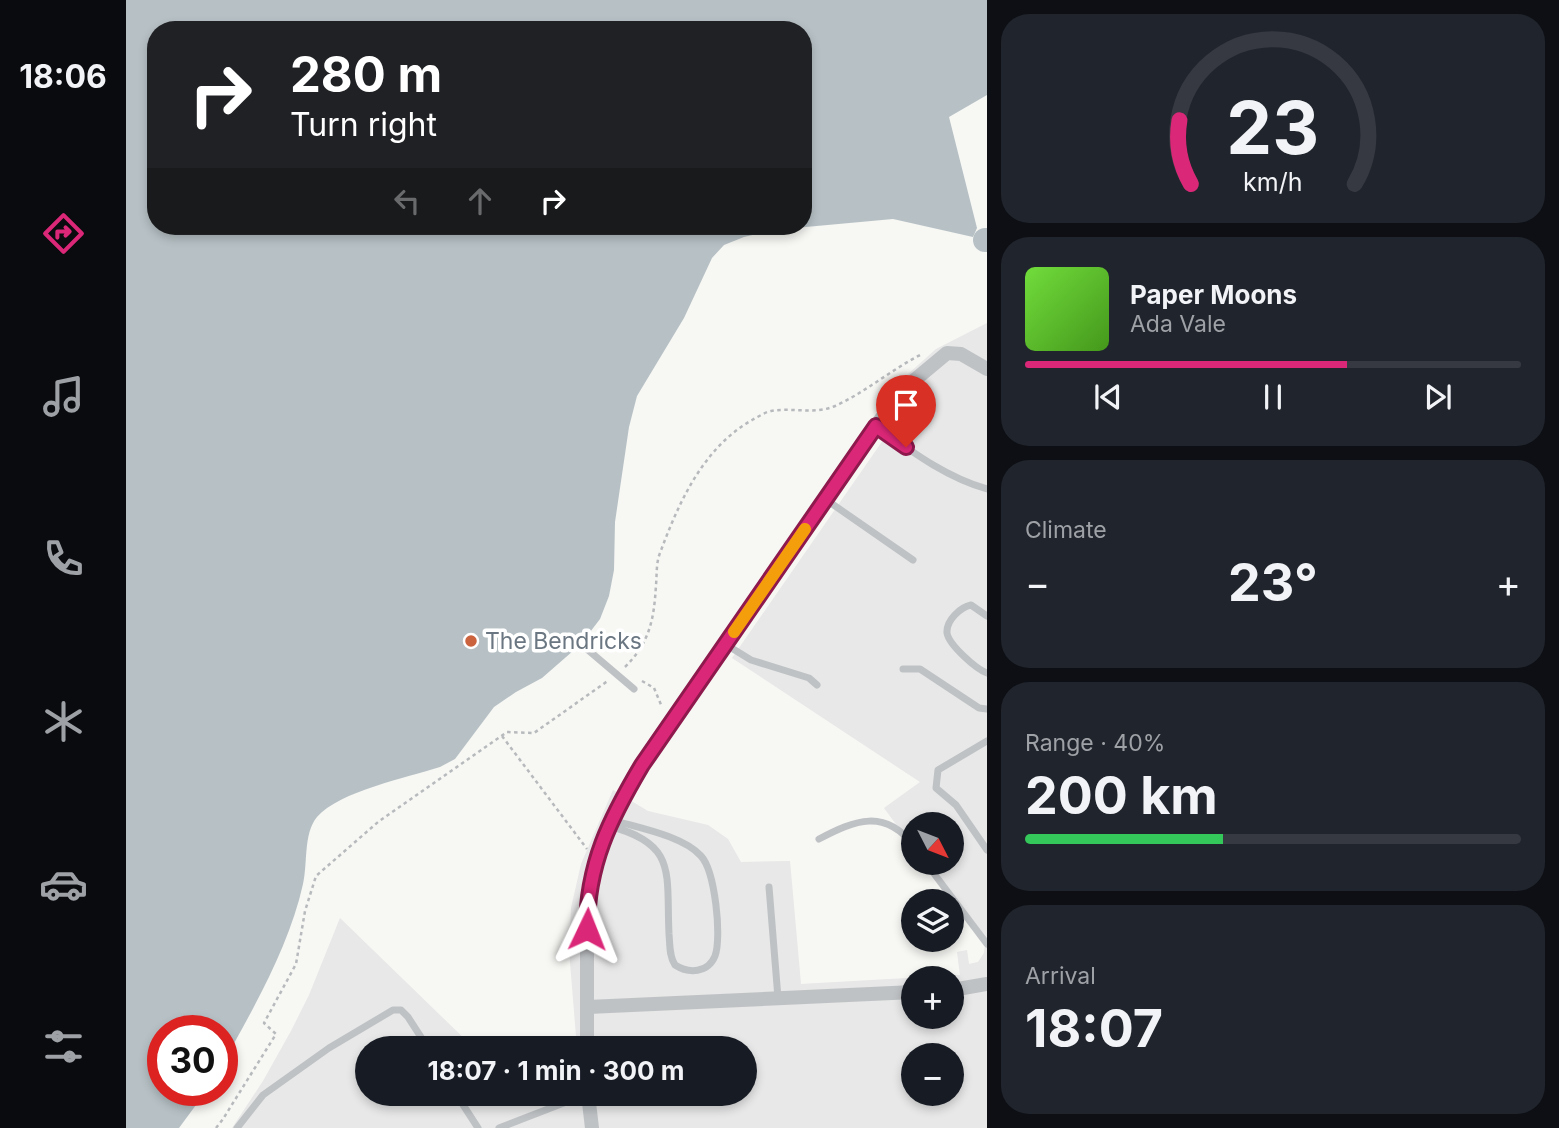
<!DOCTYPE html>
<meta charset="utf-8">
<style>
body{margin:0;font-family:Inter,sans-serif;background:#20242c;color:#f1f3f6;height:100vh;display:flex;flex-direction:column;font-size:26px;white-space:nowrap}
*{box-sizing:border-box;margin:0}
p{font-size:23px;color:#9ea1a6}
.icon{flex:none;width:38px;height:38px;fill:none;stroke:currentColor;stroke-width:2;stroke-linecap:round;stroke-linejoin:round}
.map{position:relative;flex:1;overflow:hidden}
.details{display:flex;flex-direction:column;gap:14px;padding:14px;background:#0d0f14;width:572px}
.details>*{flex:none}
.top-card{position:absolute;left:21px;top:21px;width:665px;height:214px;border-radius:28px;box-shadow:0 4px 10px #0003;background:#202124;color:#fff;overflow:hidden}
.needle{width:46px;rotate:132deg}
.fabs{position:absolute;left:775px;top:812px;display:grid;gap:14px}
.fabs a{display:grid;place-items:center;width:63px;height:63px;border-radius:50%;background:#171b24;box-shadow:0 4px 10px #0003;font-size:35px}
.speed{position:absolute;left:21px;top:1015px;display:flex;gap:14px;font-size:35px;font-weight:700;text-align:center}
.speed>*{display:grid;place-content:center;width:91px;height:91px;border-radius:50%;background:#171b24;box-shadow:0 4px 10px #0003;line-height:1}
.speed .limit{border:10px solid #d22;background:#fff;color:#111}
.pin{position:absolute;display:grid;place-items:center;width:60px;height:60px;color:#fff;margin:-72px -30px;border-radius:50% 50% 50% 0;rotate:-45deg;box-shadow:0 0 7px #0007}
.pin .icon{rotate:45deg}
.me{position:absolute;width:77px;margin:-38px;rotate:2deg;stroke-linejoin:round;filter:drop-shadow(0 0 5px #0008)}
.turn{display:flex;align-items:center;gap:24px;height:147px;padding:0 28px;font-size:32px}
.turn .icon{width:91px;height:91px;stroke-width:2.5}
.turn b{display:block;font-size:49px;line-height:60px}
.lanes{display:flex;align-items:center;height:66px;padding:0 28px;background:#0003;justify-content:center;gap:35px;direction:ltr}
.lanes .off{opacity:.35}
.big{font-size:52px;font-weight:700;line-height:1.1}
.details .tile{flex:1;display:flex;flex-direction:column;justify-content:center;gap:10px;min-width:0;padding:0 24px;border-radius:28px;background:#20242c}
.details .dial{align-items:center;gap:0}
.dial svg{height:182px;overflow:visible;fill:none;stroke:#363941;stroke-width:7;stroke-linecap:round;text-anchor:middle}
.dial text{fill:#f1f3f6;stroke:none}
.song{display:flex;align-items:center;gap:21px}
.cover{width:84px;height:84px;border-radius:10px;background:linear-gradient(135deg,hsl(100 70% 55%),hsl(100 70% 35%))}
.played{height:7px;border-radius:4px;background:linear-gradient(90deg,#db2777 65%,#363941 65%)}
.keys{display:flex;justify-content:space-around;direction:ltr}
.heat{display:flex;justify-content:space-between;align-items:center;font-size:38px;direction:ltr}
.charge{height:10px;border-radius:5px;background:linear-gradient(90deg,#34c759 40%,#363941 0)}
.trip{position:absolute;left:229px;top:1036px;width:402px;height:70px;border-radius:35px;background:#171b24;box-shadow:0 4px 10px #0003;font-weight:700;line-height:70px;text-align:center}
main{display:flex;flex:1;min-height:0}
.tab-bar{display:flex;flex-direction:column;width:126px;justify-content:space-around;align-items:center;background:#090b0e;color:#9ea1a6}
.tab-bar .icon{width:49px;height:49px}
.tab-bar .selected{color:#db2777}
.tab-bar b{font-size:32px;color:#f1f3f6}
.map>svg:first-child{display:block}
</style>
<main>
<nav class="tab-bar">
<b>18:06</b>
<svg class="icon selected" aria-label="directions" viewBox="0 0 24 24"><path d="M12 3l9 9-9 9-9-9zM9 14v-3h6M13 9l2 2-2 2"/></svg>
<svg class="icon" aria-label="music" viewBox="0 0 24 24"><path d="M9 18V5l10-2v13"/><circle cx="6" cy="18" r="3"/><circle cx="16" cy="16" r="3"/></svg>
<svg class="icon" aria-label="phone" viewBox="0 0 24 24"><path d="M5 4h4l2 5-3 2q2 4 5 5l2-3 5 2v4C11 20 4 13 5 4z"/></svg>
<svg class="icon" aria-label="climate" viewBox="0 0 24 24"><path d="M12 3v18M4 7l16 10M4 17L20 7"/></svg>
<svg class="icon" aria-label="car" viewBox="0 0 24 24"><path d="M5 17H2v-5l4-1 3-4h7l3 4 3 1v5h-3M9 17h6M6 11h13"/><circle cx="7" cy="17" r="2"/><circle cx="17" cy="17" r="2"/></svg>
<svg class="icon" aria-label="filters" viewBox="0 0 24 24"><path d="M4 7h16M4 17h16"/><circle cx="9" cy="7" r="2"/><circle cx="15" cy="17" r="2"/></svg>
</nav>
<div class="map">
<svg width="861" height="1128" viewBox="0 0 861 1128">
<rect width="100%" height="100%" fill="#f7f7f4"/>
<!-- built -->
<path fill="#e7e8e7" fill-rule="evenodd" d="M861,323V1128H106L137,1081L165,1031L183,995L214,918L348,1048H242V1094H395L407,1105L429,1094H620V1048H451L443,950L445,908L455,864L487,790L522,811L582,825L602,839L615,862L664,861L675,984L834,975L831,952L841,950L843,964L852,962L858,953L859,944L799,863H826V824H788L787,847L758,808L794,782L606,658L787,397L772,383L810,349ZM788,978H826V1017H788ZM788,1055H826V1094H788Z"/>
<!-- water -->
<path fill="#b7c1c5" fill-rule="evenodd" d="M0,0H861V95L823,117L851,228L847,237L767,219L647,230L618,237L598,245L586,258L558,318L511,396L503,427L489,522L488,570L483,596L474,619L455,644L416,678L390,692L368,707L329,759L314,767C280,778 214,791 191,817C177,834 182,864 177,884C163,947 127,1009 96,1065V1031H37V1090H81L53,1128H0ZM30,30H677V226H30Z"/>
<g fill="none" stroke-linecap="round" stroke-linejoin="round">
<!-- river -->
<path stroke="#b7c1c5" stroke-width="24" d="M859,240H861"/>
<!-- path -->
<path stroke="#b7babc" stroke-width="2.5" stroke-dasharray="3.5 3.5" stroke-linecap="butt" d="M499,667C524,642 528,619 530,585C531,574 530,563 534,553C553,502 577,448 626,420C632,417 639,412 645,411C667,407 688,415 709,406C740,392 766,369 796,354
M516,681L528,688L536,707
M376,736L461,849
M90,1128L97,1119L150,1034L138,1023L170,964L179,911L190,876L252,822L381,732L408,733L483,680"/>
<!-- service -->
<path stroke="#bfc2c5" stroke-width="7" d="M750,426C785,451 819,477 861,489
M699,499L787,560
M861,616L845,605C835,607 820,620 821,633C823,645 850,669 861,673
M455,644L508,689
M599,644L625,660L683,678L691,685
M777,669H794L853,708L861,709
M861,741L812,770L810,788L830,805L861,850
M483,826C552,844 540,873 543,934C544,944 543,956 549,965C563,974 582,973 589,956C596,937 589,871 575,856C557,836 513,828 486,820
M693,839C729,820 759,808 788,846
M800,863L861,944
M643,887L652,998
M330,1094L352,1128
M111,1128L137,1095L203,1048L267,1010H275L282,1017L302,1048
M373,1128L461,1094"/>
<!-- minor -->
<path stroke="#bfc2c5" stroke-width="14" d="M826,990L861,984
M462,1007L788,992
M461,1048V903C475,806 541,729 594,651C653,565 714,479 773,393L821,353L835,354L861,369
M462,1094L466,1128"/>
</g>
<g fill="none" stroke-linecap="round" stroke-linejoin="round">
<defs>
<path id="route" d="M461,929C461,864 484,819 516,765L750,426L780,447"/>
</defs>
<!-- route casing -->
<use href="#route" stroke="#8e194d" stroke-width="18"/>
<!-- route -->
<use href="#route" stroke="#db2777" stroke-width="12"/>
<!-- slow -->
<path stroke="#f59e0b" stroke-width="12" d="M608,632L679,529"/>
</g>
<!-- markers -->
<circle fill="#cc633f" stroke="#fff" stroke-width="2.5" cx="345" cy="641" r="7"/>
<g text-anchor="middle" dominant-baseline="central" stroke-width="7" stroke-linejoin="round" paint-order="stroke">
<!-- poi labels -->
<g font-size="23" fill="#6a7681" stroke="#fff" text-anchor="start">
<text x="359" y="641">The Bendricks</text>
</g>
</g>
</svg>
<div class="fabs">
<a><svg class="needle" viewBox="-14 -14 28 28"><path d="M0-13l5 13h-10z" fill="#e53935"/><path d="M0 13l5-13h-10z" fill="#9ea1a6"/></svg></a>
<a><svg class="icon" aria-label="layers" viewBox="0 0 24 24"><path d="M12 4l9 5-9 5-9-5zM3 14l9 5 9-5"/></svg></a>
<a>+</a>
<a>−</a>
</div>
<div class="speed"><div class="limit">30</div></div>
<div class="pin" style="left:780px;top:447px;background:#d93025"><svg class="icon" aria-label="arrive" viewBox="0 0 24 24"><path d="M6 21V4h12l-3 4 3 4H6"/></svg></div>
<svg class="me" style="left:461px;top:929px" viewBox="-20 -20 40 40"><path d="M0-17L14 15 0 8-14 15z" fill="#db2777" stroke="#fff" stroke-width="4"/></svg>
<div class="trip">18:07 · 1 min · 300 m</div>
<div class="top-card">
<div class="turn"><svg class="icon" aria-label="right" viewBox="0 0 24 24"><path d="M7 20v-9h11M14 6l5 5-5 5"/></svg><div><b>280 m</b>Turn right</div></div>
<div class="lanes"><svg class="icon off" aria-label="left" viewBox="0 0 24 24"><path d="M17 20v-9H6M10 6l-5 5 5 5"/></svg><svg class="icon off" aria-label="ahead" viewBox="0 0 24 24"><path d="M12 20V5M6 11l6-6 6 6"/></svg><svg class="icon" aria-label="right" viewBox="0 0 24 24"><path d="M7 20v-9h11M14 6l5 5-5 5"/></svg></div>
</div>
</div>
<section class="details">
<div class="tile dial"><svg viewBox="0 0 100 80">
<path d="M14 69A42 42 0 1 1 86 69"/>
<path d="M14 69A42 42 0 0 1 9 41" stroke="#db2777"/>
<text x="50" y="56" font-size="32" font-weight="700">23</text>
<text x="50" y="72" font-size="11">km/h</text>
</svg></div>
<div class="tile">
<div class="song"><i class="cover"></i><div><b>Paper Moons</b><p>Ada Vale</p></div></div>
<div class="played"></div>
<div class="keys"><svg class="icon" aria-label="previous" viewBox="0 0 24 24"><path d="M18 5L8 12l10 7zM5 5v14"/></svg><svg class="icon" aria-label="pause" viewBox="0 0 24 24"><path d="M8 5v14M16 5v14"/></svg><svg class="icon" aria-label="next" viewBox="0 0 24 24"><path d="M6 5l10 7-10 7zM19 5v14"/></svg></div>
</div>
<div class="tile"><p>Climate</p>
<div class="heat"><a>−</a><b class="big">23°</b><a>+</a></div>
</div>
<div class="tile"><p>Range · 40%</p><b class="big">200 km</b><div class="charge"></div></div>
<div class="tile"><p>Arrival</p><b class="big">18:07</b></div>
</section>
</main>
